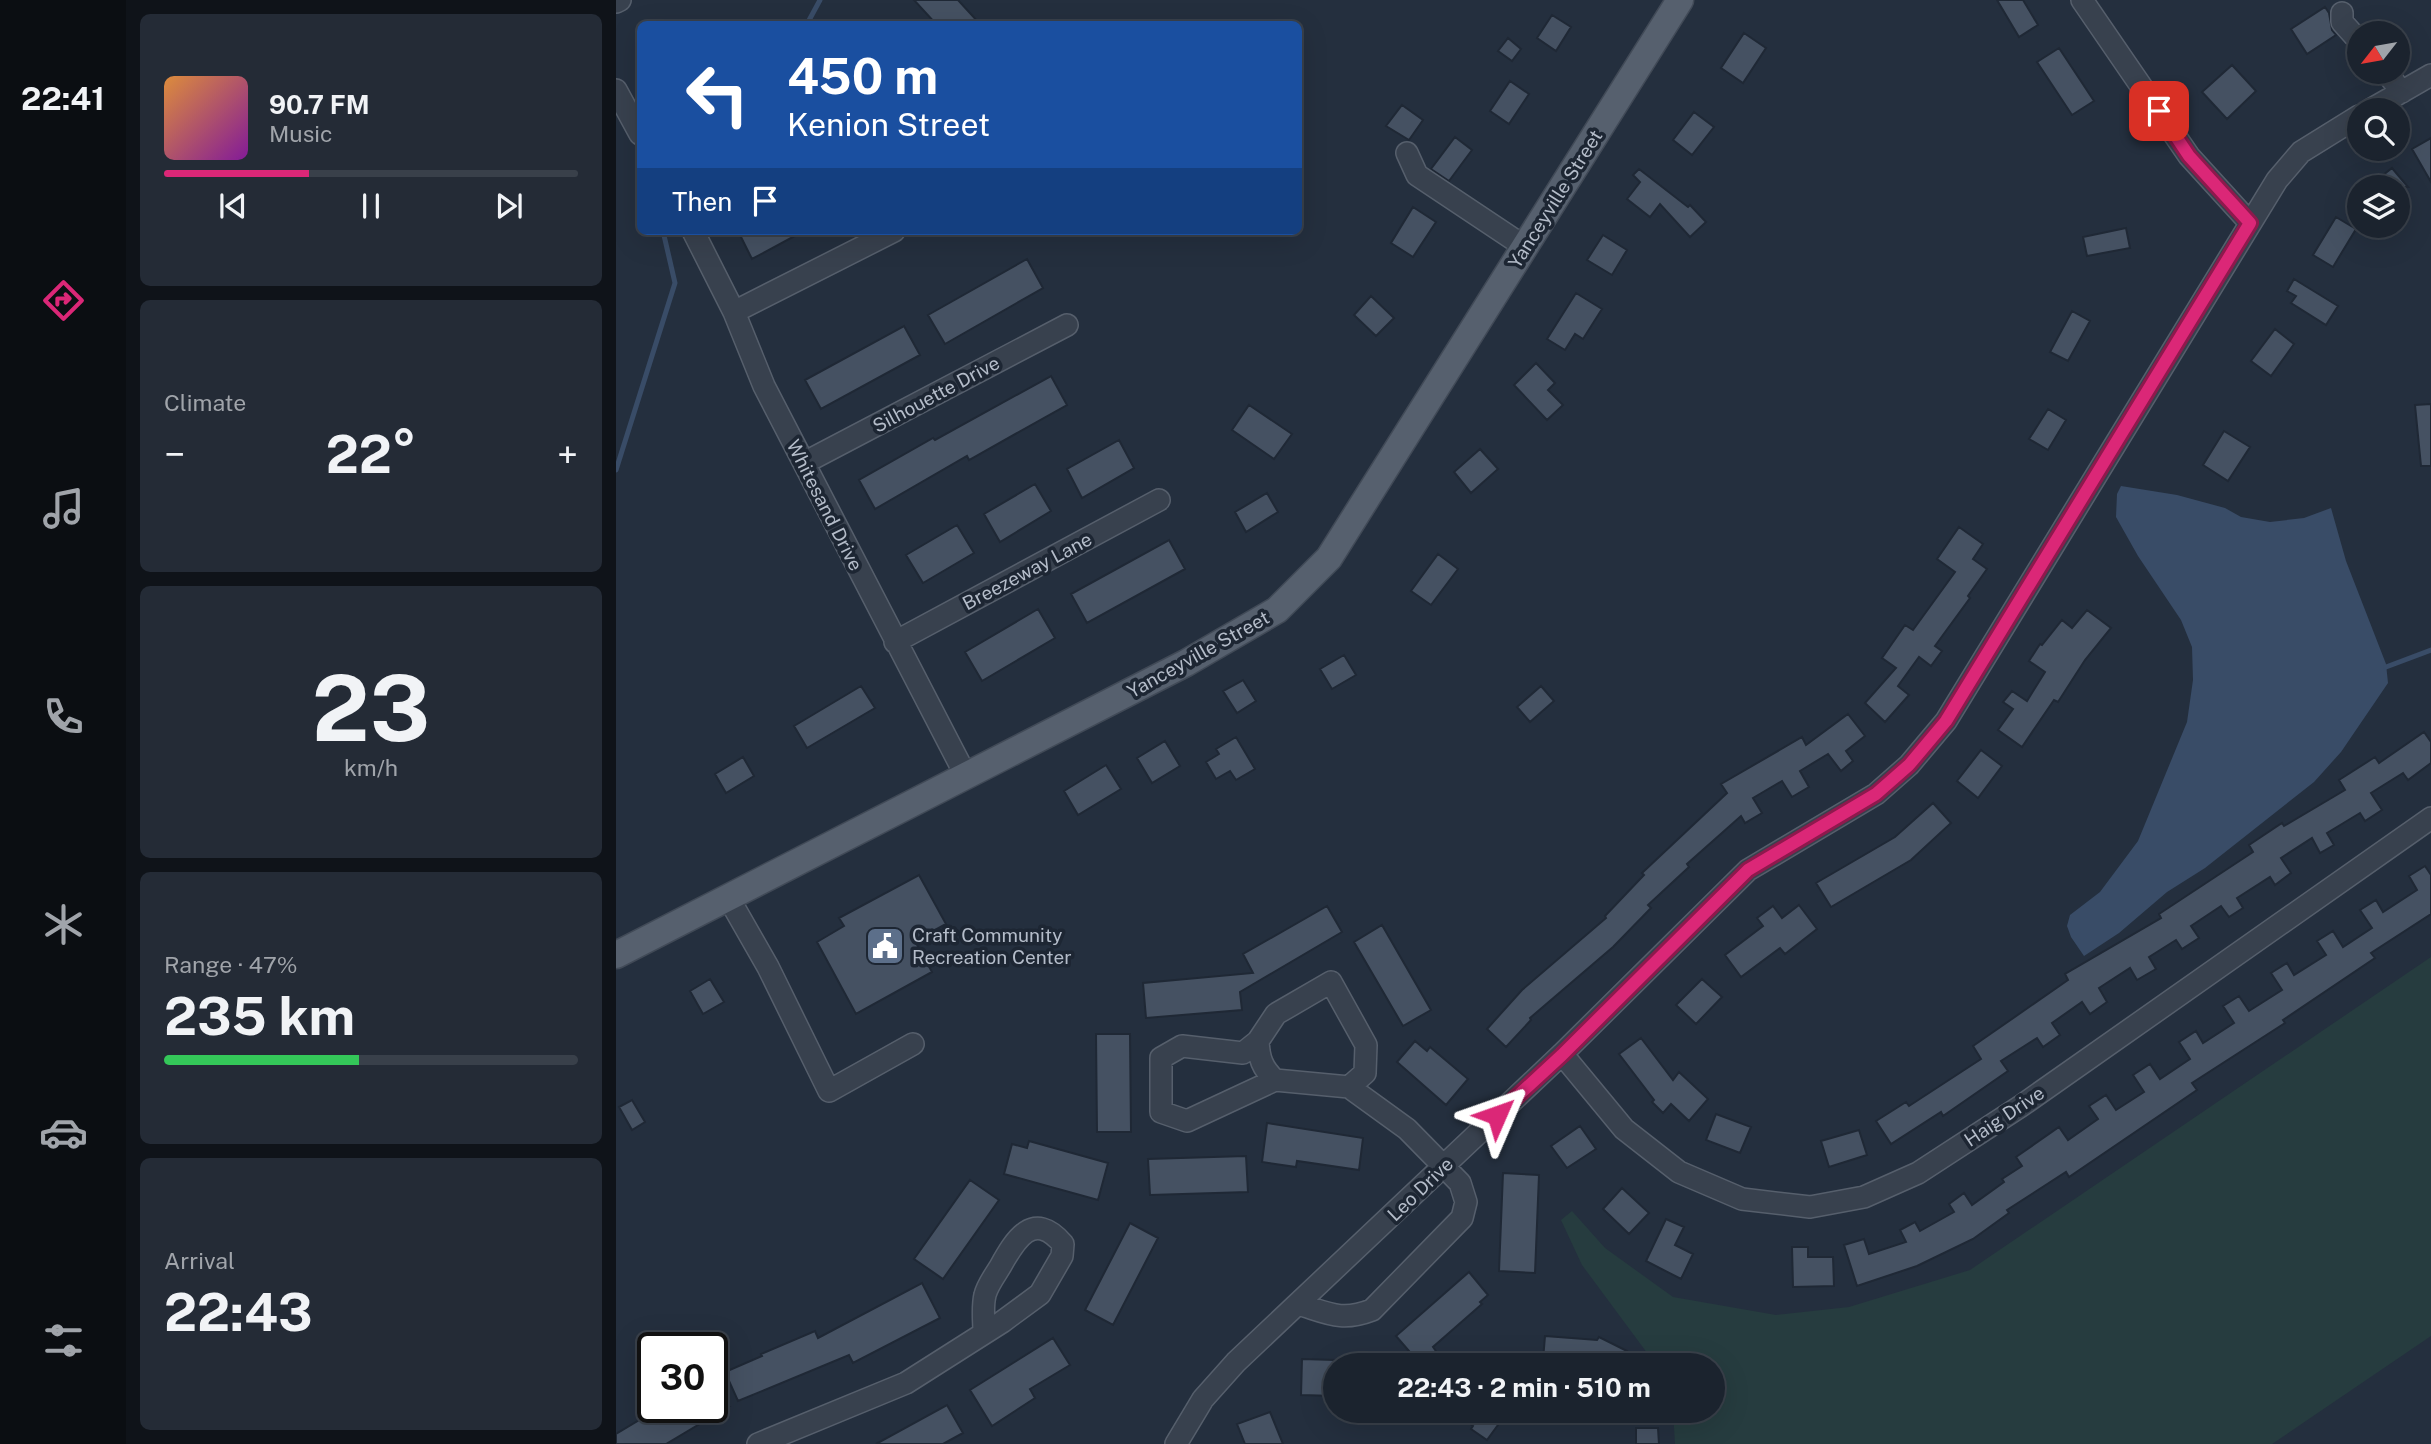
<!DOCTYPE html>
<meta charset="utf-8">
<style>
body{margin:0;font-family:"Public Sans",sans-serif;background:#242b36;color:#f1f3f6;height:100vh;display:flex;flex-direction:column;font-size:26px;white-space:nowrap}
*{box-sizing:border-box;margin:0}
p{font-size:23px;color:#a0a4aa}
.icon{flex:none;width:38px;height:38px;fill:none;stroke:currentColor;stroke-width:2;stroke-linecap:round;stroke-linejoin:round}
.map{position:relative;flex:1;overflow:hidden}
.panel{display:flex;flex-direction:column;gap:14px;padding:14px;background:#0f1319;width:490px}
.panel>*{flex:none}
.top-card{position:absolute;left:21px;top:21px;width:665px;height:214px;border-radius:10px;box-shadow:0 7px 28px #0002,0 0 0 2px #39404a;background:#1a4fa0;color:#fff;overflow:hidden}
.needle{width:46px;rotate:239deg}
.fabs{position:absolute;left:1731px;top:21px;display:grid;gap:14px}
.fabs a{display:grid;place-items:center;width:63px;height:63px;border-radius:50%;background:#1b232e;box-shadow:0 7px 28px #0002,0 0 0 2px #39404a;font-size:35px}
.speed{position:absolute;left:21px;top:1332px;display:flex;gap:14px;font-size:35px;font-weight:700;text-align:center}
.speed>*{display:grid;place-content:center;width:91px;height:91px;border-radius:50%;background:#1b232e;box-shadow:0 7px 28px #0002,0 0 0 2px #39404a;line-height:1}
.speed .limit{border:4px solid #111;border-radius:10px;background:#fff;color:#111}
.pin{position:absolute;display:grid;place-items:center;width:60px;height:60px;color:#fff;margin:-30px;border-radius:14px;box-shadow:0 4px 10px #0006}
.me{position:absolute;width:77px;margin:-38px;rotate:47deg;stroke-linejoin:round;filter:drop-shadow(0 0 5px #0008)}
.turn{display:flex;align-items:center;gap:24px;height:147px;padding:0 35px;font-size:32px}
.turn .icon{width:91px;height:91px;stroke-width:2.5}
.turn b{display:block;font-size:49px;line-height:60px}
.then{display:flex;align-items:center;height:66px;padding:0 35px;background:#0003;gap:14px;font-size:26px}
.big{font-size:52px;font-weight:700;line-height:1.1}
.panel .tile{flex:1;display:flex;flex-direction:column;justify-content:center;gap:10px;min-width:0;padding:0 24px;border-radius:10px;background:#242b36}
.panel .dial{align-items:center;gap:0}
.dial b{font-size:91px;line-height:1}
.song{display:flex;align-items:center;gap:21px}
.cover{width:84px;height:84px;border-radius:10px;background:linear-gradient(135deg,hsl(30 70% 55%),hsl(290 70% 35%))}
.played{height:7px;border-radius:4px;background:linear-gradient(90deg,#db2777 35%,#39404a 35%)}
.keys{display:flex;justify-content:space-around;direction:ltr}
.heat{display:flex;justify-content:space-between;align-items:center;font-size:38px;direction:ltr}
.charge{height:10px;border-radius:5px;background:linear-gradient(90deg,#34c759 47%,#39404a 0)}
.trip{position:absolute;left:707px;top:1353px;width:402px;height:70px;border-radius:35px;background:#1b232e;box-shadow:0 7px 28px #0002,0 0 0 2px #39404a;font-weight:700;line-height:70px;text-align:center}
main{display:flex;flex:1;min-height:0}
.tab-bar{display:flex;flex-direction:column;width:126px;justify-content:space-around;align-items:center;background:#0b0e12;color:#a0a4aa}
.tab-bar .icon{width:49px;height:49px}
.tab-bar .current{color:#db2777}
.tab-bar b{font-size:32px;color:#f1f3f6}
.map>svg:first-child{display:block}
</style>
<main>
<nav class="tab-bar">
<b>22:41</b>
<svg class="icon current" aria-label="directions" viewBox="0 0 24 24"><path d="M12 3l9 9-9 9-9-9zM9 14v-3h6M13 9l2 2-2 2"/></svg>
<svg class="icon" aria-label="music" viewBox="0 0 24 24"><path d="M9 18V5l10-2v13"/><circle cx="6" cy="18" r="3"/><circle cx="16" cy="16" r="3"/></svg>
<svg class="icon" aria-label="phone" viewBox="0 0 24 24"><path d="M5 4h4l2 5-3 2q2 4 5 5l2-3 5 2v4C11 20 4 13 5 4z"/></svg>
<svg class="icon" aria-label="climate" viewBox="0 0 24 24"><path d="M12 3v18M4 7l16 10M4 17L20 7"/></svg>
<svg class="icon" aria-label="car" viewBox="0 0 24 24"><path d="M5 17H2v-5l4-1 3-4h7l3 4 3 1v5h-3M9 17h6M6 11h13"/><circle cx="7" cy="17" r="2"/><circle cx="17" cy="17" r="2"/></svg>
<svg class="icon" aria-label="filters" viewBox="0 0 24 24"><path d="M4 7h16M4 17h16"/><circle cx="9" cy="7" r="2"/><circle cx="15" cy="17" r="2"/></svg>
</nav>
<section class="panel">
<div class="tile">
<div class="song"><i class="cover"></i><div><b>90.7 FM</b><p>Music</p></div></div>
<div class="played"></div>
<div class="keys"><svg class="icon" aria-label="previous" viewBox="0 0 24 24"><path d="M18 5L8 12l10 7zM5 5v14"/></svg><svg class="icon" aria-label="pause" viewBox="0 0 24 24"><path d="M8 5v14M16 5v14"/></svg><svg class="icon" aria-label="next" viewBox="0 0 24 24"><path d="M6 5l10 7-10 7zM19 5v14"/></svg></div>
</div>
<div class="tile"><p>Climate</p>
<div class="heat"><a>−</a><b class="big">22°</b><a>+</a></div>
</div>
<div class="tile dial"><b>23</b><p>km/h</p></div>
<div class="tile"><p>Range · 47%</p><b class="big">235 km</b><div class="charge"></div></div>
<div class="tile"><p>Arrival</p><b class="big">22:43</b></div>
</section>
<div class="map">
<svg width="1815" height="1444" viewBox="0 0 1815 1444">
<rect width="100%" height="100%" fill="#242f3e"/>
<!-- green -->
<path fill="#263c3f" d="M1815,957V1336L1656,1444H1059L1057,1411L1097,1410V1365H1040L966,1265L945,1220L956,1211L989,1248L1057,1297L1160,1315L1233,1307L1354,1270Z"/>
<!-- water -->
<path fill="#394c67" d="M1505,486L1561,495L1609,508L1625,517L1654,522L1688,518L1715,508L1730,561L1770,664L1772,683L1725,752L1698,782L1589,868L1551,892L1503,933L1468,956L1455,937L1451,926L1454,915L1484,892L1522,841L1571,722L1577,680L1576,647L1565,620L1522,556L1500,517L1501,494Z"/>
<g fill="none" stroke-linecap="round" stroke-linejoin="round">
<!-- stream -->
<path stroke="#394c67" stroke-width="5" d="M191,24L204,0
M0,470L59,283L47,231
M1770,667L1815,650"/>
</g>
<!-- building -->
<path fill="#455162" stroke="#1f2835" stroke-width="2" d="M298,0H342L364,24H320Z
M1381,0H1407L1422,25L1403,37Z
M1709,7L1713,13L1716,30L1720,35L1691,54L1675,29Z
M936,15L955,27L940,51L921,38Z
M1128,33L1150,48L1127,83L1105,68Z
M892,38L905,49L896,61L882,51Z
M1443,48L1478,101L1456,115L1421,62Z
M1616,65L1640,91L1611,119L1586,92Z
M894,81L913,94L893,124L874,111Z
M786,105L807,120L793,140L770,126Z
M1078,112L1098,127L1076,155L1057,140Z
M839,137L856,150L833,181L815,169Z
M1815,138V182L1796,149Z
M1776,168L1792,187H1752Z
M1023,169L1072,207L1074,205L1090,222L1074,237L1044,204L1034,217L1011,199L1024,182L1017,175Z
M797,207L820,222L797,257L775,243Z
M1720,217L1740,229L1717,267L1697,255Z
M1510,228L1514,248L1471,256L1467,237Z
M122,231H188L136,259Z
M987,235L1011,250L996,275L971,260Z
M411,259L427,288L329,344L312,315Z
M1678,279L1722,306L1710,325L1675,303L1680,296L1671,291Z
M960,293L986,309L967,339L959,334L949,350L931,339Z
M755,296L778,318L760,336L738,315Z
M1456,311L1474,321L1452,361L1434,352Z
M288,326L304,355L205,409L189,380Z
M1659,329L1678,344L1655,376L1635,361Z
M920,363L939,383L932,390L947,405L931,420L898,385Z
M435,376L451,405L353,460L351,456L259,509L243,480L317,438L319,440Z
M1815,404V466H1805L1799,405Z
M633,405L676,434L658,459L616,430Z
M1432,409L1450,420L1432,450L1413,439Z
M1608,431L1634,447L1612,481L1587,465Z
M503,440L518,468L466,498L451,469Z
M864,449L882,469L855,493L838,472Z
M419,484L435,511L384,542L368,514Z
M651,493L662,512L630,532L619,512Z
M341,525L358,553L307,583L290,555Z
M1343,527L1367,544L1357,559L1371,569L1352,596L1354,598L1319,646L1326,651L1315,666L1303,657L1282,686L1293,695L1269,722L1249,703L1280,668L1266,658L1289,625L1297,630L1339,572L1321,559Z
M553,540L569,569L471,623L455,594Z
M822,554L842,569L815,605L795,591Z
M422,609L439,638L366,681L349,652Z
M1471,610L1495,628L1469,660L1442,702L1438,700L1406,747L1382,730L1397,709L1387,702L1396,691L1411,701L1429,672L1413,661L1424,644L1426,645L1446,620L1456,628Z
M728,655L740,675L716,689L704,669Z
M627,680L640,701L621,713L607,691Z
M245,686L259,708L191,748L178,726Z
M925,686L938,701L914,722L901,707Z
M1232,714L1249,736L1230,751L1237,761L1225,771L1212,754L1184,771L1193,787L1176,797L1166,781L1137,798L1146,813L1129,823L1125,816L1071,864L1073,867L1032,905L1035,908L997,947L914,1018L915,1020L890,1047L871,1029L906,990L990,918L989,916L1028,875L1026,873L1111,793L1105,784L1186,737L1190,745Z
M1808,732L1815,742V763L1792,780L1787,773L1755,793L1766,810L1749,821L1744,813L1711,833L1718,845L1704,853L1696,838L1665,858L1675,873L1659,885L1654,877L1621,898L1627,908L1613,917L1605,906L1575,926L1583,938L1566,949L1560,940L1533,957L1540,969L1521,980L1514,968L1483,988L1491,1002L1474,1014L1466,1002L1436,1023L1444,1035L1427,1047L1421,1038L1385,1061L1392,1071L1327,1116L1325,1112L1275,1144L1260,1121L1290,1102L1293,1106L1365,1059L1357,1046L1452,980L1449,974L1545,918L1543,914L1637,852L1633,845L1666,823L1668,826L1729,790L1723,780L1759,757L1763,763Z
M620,737L639,769L620,780L614,771L600,779L590,762L603,754L600,749Z
M549,741L564,766L536,783L521,758Z
M1365,750L1386,766L1362,798L1341,781Z
M127,757L138,776L110,793L99,774Z
M490,765L505,789L462,815L448,791Z
M1317,803L1335,823L1295,860L1215,907L1200,883L1279,837Z
M1809,866L1815,875V914L1755,953L1759,958L1667,1020L1669,1023L1576,1083L1581,1090L1453,1177L1450,1172L1391,1210L1393,1213L1357,1239L1301,1266L1241,1286L1228,1245L1248,1239L1253,1254L1290,1242L1284,1230L1299,1222L1304,1231L1338,1212L1333,1204L1348,1193L1356,1205L1388,1182L1386,1179L1406,1166L1400,1157L1443,1127L1452,1140L1482,1119L1473,1106L1490,1095L1500,1110L1528,1092L1517,1075L1534,1064L1544,1079L1574,1059L1563,1042L1580,1031L1587,1043L1618,1023L1607,1006L1623,996L1633,1011L1666,990L1655,973L1671,963L1678,975L1710,955L1701,941L1717,931L1727,947L1756,928L1744,910L1760,900L1767,912L1801,890L1793,876Z
M303,875L330,924L299,941L316,972L240,1014L201,942L228,926L223,918Z
M1183,905L1201,929L1169,954L1164,948L1125,977L1109,955L1147,926L1141,918L1157,906L1166,918Z
M711,906L726,932L624,992L626,1010L530,1018L527,983L637,973L627,954Z
M766,925L815,1010L787,1026L738,942Z
M94,979L108,1002L87,1014L74,991Z
M1086,979L1106,997L1080,1024L1060,1005Z
M480,1034H514L515,1132H481Z
M1025,1038L1057,1080L1063,1072L1092,1099L1073,1121L1055,1104L1047,1113L1036,1102L1038,1100L1003,1054Z
M799,1041L811,1051L814,1047L852,1079L830,1105L781,1062Z
M16,1100L29,1122L16,1130L3,1107Z
M1100,1114L1135,1127L1124,1153L1090,1140Z
M651,1123L747,1138L743,1170L681,1161L680,1167L646,1162Z
M964,1126L980,1149L951,1168L935,1146Z
M1243,1130L1251,1155L1213,1167L1205,1141Z
M413,1141L492,1163L482,1200L388,1174L396,1144L411,1148Z
M630,1156L632,1192L534,1195L532,1159Z
M887,1173L923,1175L919,1273L883,1271Z
M354,1180L383,1200L327,1279L298,1259Z
M1006,1188L1033,1213L1013,1234L987,1209Z
M1050,1219L1068,1227L1059,1245L1077,1254L1065,1279L1030,1261Z
M514,1223L542,1238L497,1325L469,1310Z
M1176,1247H1192V1257H1217L1218,1286L1177,1287Z
M853,1272L872,1295L864,1302L866,1304L817,1347L822,1354L809,1365H805L780,1336Z
M306,1283L324,1318L237,1363L233,1355L122,1401L109,1372L146,1356L145,1354L199,1331L202,1338Z
M929,1336L981,1340L983,1337L1011,1351L1004,1365H971L927,1360Z
M437,1338L454,1365L414,1389L419,1398L376,1426L354,1390Z
M686,1359L719,1360V1396L685,1395Z
M331,1405L347,1433L327,1444H260Z
M45,1407H112L50,1444H0V1434Z
M837,1410H876L887,1418L871,1440L855,1429L857,1426Z
M654,1412L667,1444H629L621,1424Z
M1020,1428H1042L1043,1444H1020Z"/>
<g fill="none" stroke-linecap="round" stroke-linejoin="round">
<defs>
<path id="minor" d="M1466,0L1573,156L1634,223
M0,2L4,0
M1726,13V22L1743,41
M1770,72L1786,92
M0,90L24,134
M1754,110L1815,75
M791,153L801,175L909,247
M77,231L118,312L148,386L350,776
M118,312L278,231
M188,463L451,325
M279,642L543,500
M112,897L152,967L213,1091L297,1044
M642,1041C643,1058 646,1068 659,1080
M946,1054L1008,1129L1063,1172L1126,1199L1194,1207L1248,1197L1302,1173L1405,1106L1815,818
M682,1304C712,1313 725,1322 756,1310L846,1218L850,1202L844,1183L791,1129L733,1087L659,1080L571,1121L545,1112V1058L566,1046L627,1053L642,1041L660,1014L715,982L750,1045L749,1073L733,1087
M142,1444L290,1383L386,1322L424,1294L446,1256L447,1244C417,1209 399,1240 384,1267C379,1275 371,1286 369,1295C366,1307 368,1321 368,1333
M560,1444L587,1399L620,1362L946,1054L1132,870L1260,794L1293,765L1330,721L1661,180L1685,152L1743,116"/>
<path id="major" d="M0,955L570,663L661,610L713,558L1064,0"/>
</defs>
<!-- minor casing -->
<use href="#minor" stroke="#565f6c" stroke-width="24"/>
<!-- major casing -->
<use href="#major" stroke="#414a57" stroke-width="29"/>
<!-- minor -->
<use href="#minor" stroke="#38414e" stroke-width="21"/>
<!-- major -->
<use href="#major" stroke="#56606e" stroke-width="26"/>
</g>
<g fill="none" stroke-linecap="round" stroke-linejoin="round">
<defs>
<path id="route" d="M881,1115L946,1055L1132,870L1260,794L1293,765L1330,721L1634,223L1573,156L1543,111"/>
</defs>
<!-- route casing -->
<use href="#route" stroke="#8e194d" stroke-width="18"/>
<!-- route -->
<use href="#route" stroke="#db2777" stroke-width="12"/>
</g>
<!-- icons -->
<defs>
<symbol id="civic-square" viewBox="-11 -11 22 22"><rect x="-9" y="-9" width="18" height="18" rx="4" fill="#5c6f8a" stroke="#1d2633"/><path d="M-.6-6.5H3V-4.5H.6V-3L4-1V1h2V6H-6V1h2V-1L-.6-3ZM-1.2 2.5V6h2.4V2.5Z" fill="#fff"/></symbol>
</defs>
<g fill-rule="evenodd">
<use href="#civic-square" x="247" y="924" width="44" height="44"/>
</g>
<g text-anchor="middle" dominant-baseline="central" stroke-width="7" stroke-linejoin="round" paint-order="stroke">
<!-- street labels -->
<g font-size="19" fill="#b4bcc9" stroke="#1d2633">
<text transform="translate(939 199) rotate(-58)">Yanceyville Street</text>
<text transform="translate(320 394) rotate(-28)">Silhouette Drive</text>
<text transform="translate(209 505) rotate(63)">Whitesand Drive</text>
<text transform="translate(411 571) rotate(-28)">Breezeway Lane</text>
<text transform="translate(582 654) rotate(-29)">Yanceyville Street</text>
<text transform="translate(1388 1116) rotate(-34)">Haig Drive</text>
<text transform="translate(804 1189) rotate(-44)">Leo Drive</text>
</g>
<!-- poi labels -->
<g font-size="19" fill="#b4bcc9" stroke="#1d2633" text-anchor="start">
<text x="296" y="935">Craft Community<tspan x="296" dy="22">Recreation Center</tspan></text>
</g>
</g>
</svg>
<div class="fabs">
<a><svg class="needle" viewBox="-14 -14 28 28"><path d="M0-13l5 13h-10z" fill="#e53935"/><path d="M0 13l5-13h-10z" fill="#a0a4aa"/></svg></a>
<a><svg class="icon" aria-label="search" viewBox="0 0 24 24"><circle cx="10" cy="10" r="6"/><path d="M15 15l6 6"/></svg></a>
<a><svg class="icon" aria-label="layers" viewBox="0 0 24 24"><path d="M12 4l9 5-9 5-9-5zM3 14l9 5 9-5"/></svg></a>
</div>
<div class="speed"><div class="limit">30</div></div>
<div class="pin" style="left:1543px;top:111px;background:#d93025"><svg class="icon" aria-label="arrive" viewBox="0 0 24 24"><path d="M6 21V4h12l-3 4 3 4H6"/></svg></div>
<svg class="me" style="left:881px;top:1115px" viewBox="-20 -20 40 40"><path d="M0-17L14 15 0 8-14 15z" fill="#db2777" stroke="#fff" stroke-width="4"/></svg>
<div class="trip">22:43 · 2 min · 510 m</div>
<div class="top-card">
<div class="turn"><svg class="icon" aria-label="left" viewBox="0 0 24 24"><path d="M17 20v-9H6M10 6l-5 5 5 5"/></svg><div><b>450 m</b>Kenion Street</div></div>
<div class="then">Then<svg class="icon" aria-label="arrive" viewBox="0 0 24 24"><path d="M6 21V4h12l-3 4 3 4H6"/></svg></div>
</div>
</div>
</main>
